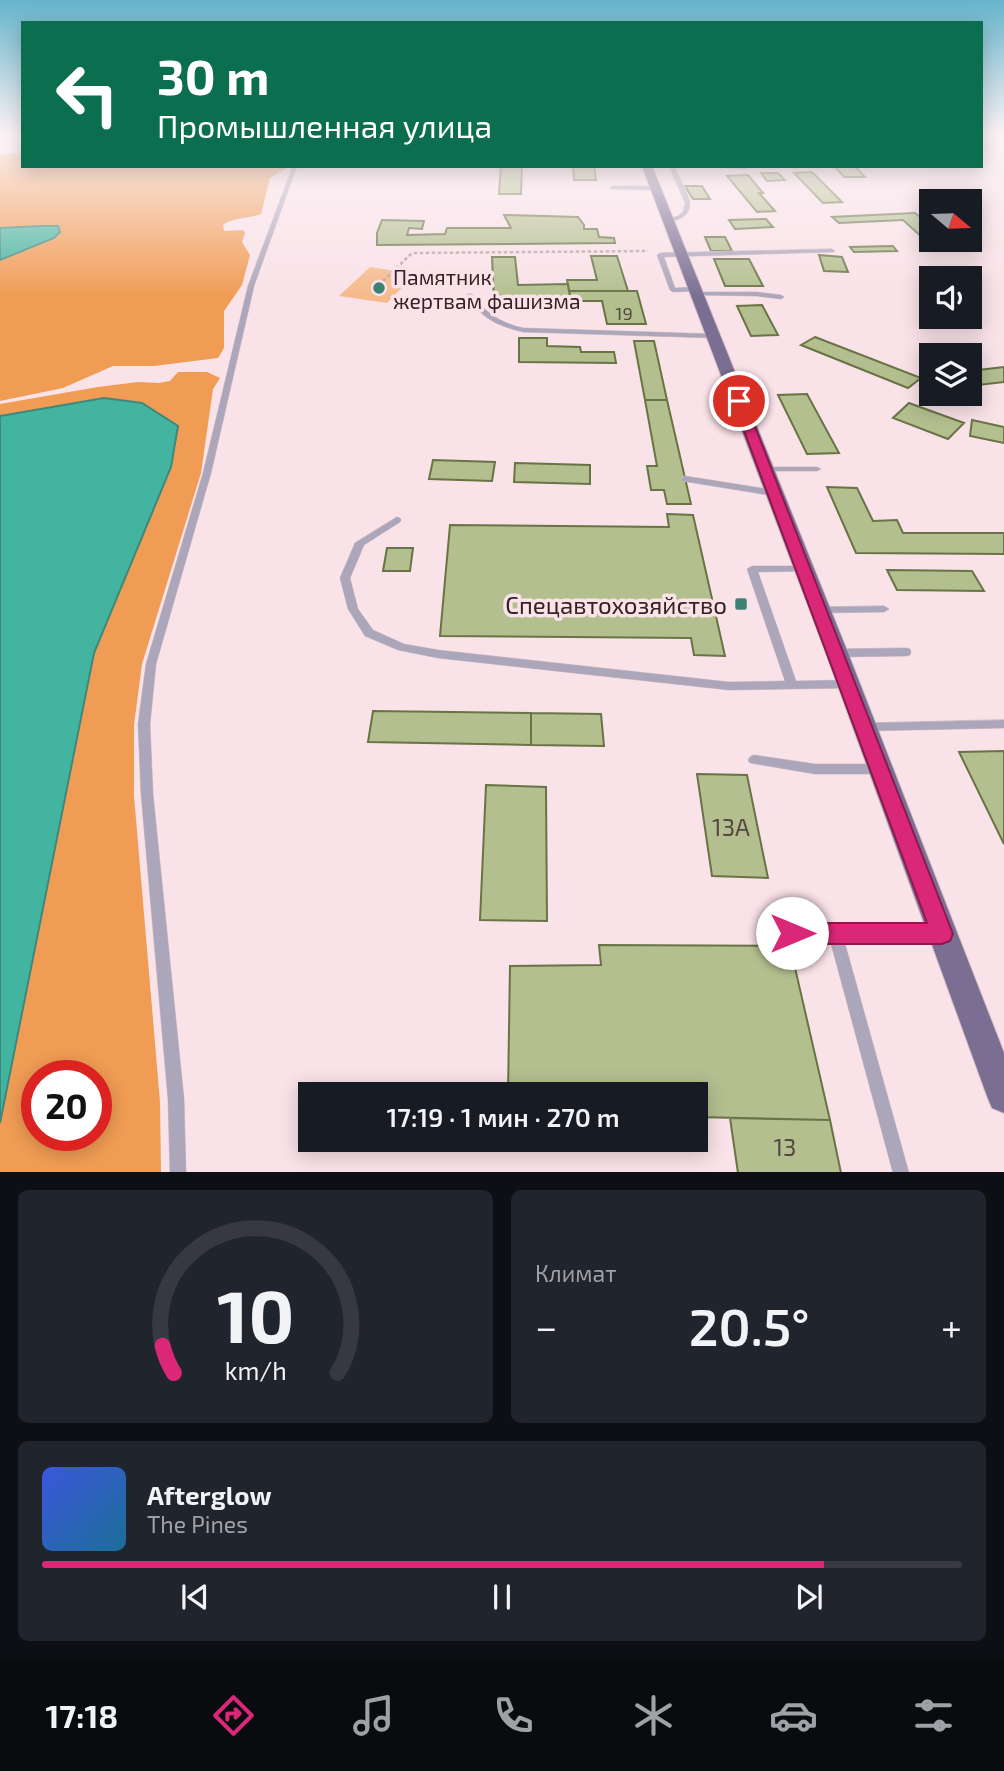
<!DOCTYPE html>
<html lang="ru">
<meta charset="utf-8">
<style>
body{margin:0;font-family:"Exo 2",sans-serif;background:#20242c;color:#f1f3f6;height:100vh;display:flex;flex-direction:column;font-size:26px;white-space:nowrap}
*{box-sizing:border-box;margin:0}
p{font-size:23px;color:#9ea1a6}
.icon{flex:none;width:38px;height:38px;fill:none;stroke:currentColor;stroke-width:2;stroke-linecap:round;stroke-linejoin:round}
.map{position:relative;height:1172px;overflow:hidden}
.side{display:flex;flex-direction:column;gap:18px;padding:18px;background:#0d0f14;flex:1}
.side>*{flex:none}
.banner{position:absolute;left:21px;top:21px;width:962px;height:147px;border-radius:0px;box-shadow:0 4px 18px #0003;background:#0b6e4f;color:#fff;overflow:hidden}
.needle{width:46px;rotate:109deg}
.buttons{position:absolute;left:919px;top:189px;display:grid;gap:14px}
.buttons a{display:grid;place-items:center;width:63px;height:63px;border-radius:0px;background:#171b24;box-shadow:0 4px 18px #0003;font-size:35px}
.speed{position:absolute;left:21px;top:1060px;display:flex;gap:14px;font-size:35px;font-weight:700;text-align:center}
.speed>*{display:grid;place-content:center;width:91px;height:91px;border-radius:50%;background:#171b24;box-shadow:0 4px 18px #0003;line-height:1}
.speed .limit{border:10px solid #d22;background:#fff;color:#111}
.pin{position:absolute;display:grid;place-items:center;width:60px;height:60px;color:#fff;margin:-30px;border:4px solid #fff;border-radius:50%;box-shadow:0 2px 7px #0007}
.me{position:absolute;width:77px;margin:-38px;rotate:90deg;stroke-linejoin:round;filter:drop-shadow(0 0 5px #0008)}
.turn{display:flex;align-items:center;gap:24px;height:147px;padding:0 21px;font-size:32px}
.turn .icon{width:91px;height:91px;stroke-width:2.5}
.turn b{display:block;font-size:49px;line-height:60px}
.big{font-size:52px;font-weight:600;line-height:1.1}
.side .widget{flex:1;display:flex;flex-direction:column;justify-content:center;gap:10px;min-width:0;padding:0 24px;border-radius:10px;background:#20242c}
.side .dial{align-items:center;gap:0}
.dial svg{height:182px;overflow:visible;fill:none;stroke:#363941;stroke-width:7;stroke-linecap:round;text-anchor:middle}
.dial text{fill:#f1f3f6;stroke:none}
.song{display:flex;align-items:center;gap:21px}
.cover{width:84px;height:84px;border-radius:10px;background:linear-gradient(135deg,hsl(230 70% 55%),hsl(200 70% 35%))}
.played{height:7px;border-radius:4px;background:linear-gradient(90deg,#db2777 85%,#363941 85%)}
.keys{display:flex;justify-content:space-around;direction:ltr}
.heat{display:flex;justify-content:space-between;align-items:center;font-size:38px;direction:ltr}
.side .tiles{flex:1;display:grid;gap:18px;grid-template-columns:1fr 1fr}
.widget:last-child{grid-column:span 2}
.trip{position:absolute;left:298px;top:1082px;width:410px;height:70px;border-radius:0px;background:#171b24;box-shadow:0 4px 18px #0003;font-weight:600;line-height:70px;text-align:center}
.tabs{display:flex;height:112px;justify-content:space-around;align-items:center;background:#090b0e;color:#9ea1a6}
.tabs .icon{width:49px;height:49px}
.tabs .current{color:#db2777}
.tabs b{font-size:32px;color:#f1f3f6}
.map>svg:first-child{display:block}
</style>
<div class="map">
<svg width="1004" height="1173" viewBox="0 0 1004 1173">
<rect width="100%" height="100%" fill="#f9e2e8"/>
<!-- green -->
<path fill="#f6ba8b" d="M370,267L415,274L387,303L339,296Z"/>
<!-- forest -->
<path fill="#f09c54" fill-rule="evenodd" d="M23,152V166H290L270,178L261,214C248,219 234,217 223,225L224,231L243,230L245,233L242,242L250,255L242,285L224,311V348L218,358L154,366H113L63,388L0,401V156Z
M178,372H207L220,378L213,389L201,473L142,664L134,725V796L160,1102L161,1172H0V1123L94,653L171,467L178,426L104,398L0,416V404L98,387L138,382L159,383L170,381ZM37,1076H96V1136H37Z"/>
<!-- water -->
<path fill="#42b4a0" stroke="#3e887c" stroke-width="2" d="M41,226H58L60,232L54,238L0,260V228Z
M104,398L142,403L178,426L171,467L94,653L0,1123V416Z"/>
<!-- building -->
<path fill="#b3bf8f" stroke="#697346" stroke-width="2" d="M501,166H522L521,194H499Z
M573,166H594L596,180H574Z
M834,166H855L865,177H844Z
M812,172L842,202L823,203L794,173Z
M761,173H778L785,180L767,181Z
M748,175L763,193H759L775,211L757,212L727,176Z
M685,186H702L710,199H693Z
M915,213L931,226V240H947L954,246L933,247L903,220L839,223L832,217Z
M504,215L578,217L584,225V229H597L599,237L614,238L615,243L377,245V233L382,220L424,221L422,229L409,228L407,235L445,234L447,228H511Z
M766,219L773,227L735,229L729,220Z
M705,237H725L732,251H711Z
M893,246L897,251L854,252L850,247Z
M819,255L842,257L848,272L824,271Z
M591,256H617L628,291H569L567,280H597Z
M492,257H515L518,285L568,284L571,301L494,302Z
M714,259H749L763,286H725Z
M569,291H637L646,324H607L602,301H571Z
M762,305L778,335L751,336L737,306Z
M815,337L921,378L908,388L801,345Z
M519,338H547V346L580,347L581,352H614L616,363L519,362Z
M634,341H654L667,400H645Z
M1004,367V382L970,386V371Z
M807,394L839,453L807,454L778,395Z
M645,400H667L691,504H667L664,490H651L647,466H657Z
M909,403L964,423L948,439L893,418Z
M972,420L1004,427V443L970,436Z
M433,460L495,462L492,481L429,479Z
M515,463L590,465V484L514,482Z
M827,487L857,488L873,521L897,520L903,533H1004V554L856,553Z
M667,514L693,515L725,656L694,655L691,638L440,636L450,525L669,527Z
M387,548H413L410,571H383Z
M887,570L972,571L984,591L897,590Z
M373,711L531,713V745L368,742Z
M531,713L601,714L604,746L531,745Z
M1004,751V844L959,752Z
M697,774L747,775L768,878L712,876Z
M486,785L546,787L547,921L480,920Z
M599,945L790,946L830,1120L695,1117V1094H508L510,966L601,965Z
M730,1118L830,1120L841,1173H738Z"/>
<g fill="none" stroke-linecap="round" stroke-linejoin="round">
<defs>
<path id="lane" d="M293,166H297L254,286L211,473L156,664L150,724L153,794L184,1099L186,1173H170L168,1099L141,794L138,724L146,664L203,473L248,286Z
M669,166H674C684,188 706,215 669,222L666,220L667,219L678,216L683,212L685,203Z
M697,166H737L746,168L744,169Z
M613,186H656L659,188L656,190L611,189L610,188Z
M832,249L835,251L834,252L664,257L675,288L696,287L699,289L696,291L673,292L670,290L657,255L660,253Z
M698,292H757L781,295L784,297L781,299L757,296L696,295L695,294Z
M468,294H472C485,313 501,323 523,328L714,334L717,336L714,338L523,332C498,326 480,318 467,295Z
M761,467H817L821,469L817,471H761L760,469Z
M685,476L774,490L778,493L774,496L682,481L681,479Z
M397,517L400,518L401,520L400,522L364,545L350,578L358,609L373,630L404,644L438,650L729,682L785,681L747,569L752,566H803L808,569L806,571L758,572L796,681L847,680L851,681L852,684L851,687L847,688L729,690L438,658L398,650L365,636L348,609L340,578L355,543Z
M884,606L889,609L884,612L820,613L815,610L820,607Z
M906,648L910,649L911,652L910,655L906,656L837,657L833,656L832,653L833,650L837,649Z
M1004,720V728L865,731L861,730L859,727L861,724L865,723Z
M754,755L815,764H879L883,766L885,769L883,772L879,774H815L750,763L748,760L750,757Z
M792,927L941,928L946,929L948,934L946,939L941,940H844L909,1173H893L830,940L792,939L787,938L785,933L787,928Z"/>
<path id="primary" d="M642,166H652L848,653L1004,1053V1113L992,1108L987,1096L826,653Z"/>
</defs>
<!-- lane casing -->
<use href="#lane" stroke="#d6bfc5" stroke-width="1"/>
<!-- primary casing -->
<use href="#primary" stroke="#d6bfc5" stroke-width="2"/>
<!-- path -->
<path stroke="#baa4aa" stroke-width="2.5" stroke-dasharray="3.5 2.5" stroke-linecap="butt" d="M383,281L412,253L648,251"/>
<!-- lane -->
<use href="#lane" fill="#aca6bb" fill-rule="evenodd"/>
<!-- primary -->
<use href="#primary" fill="#7a6e93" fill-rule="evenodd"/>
</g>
<!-- sky -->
<linearGradient id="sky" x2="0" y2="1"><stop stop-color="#65b4cb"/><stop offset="0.45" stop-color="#fcf2f5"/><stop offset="1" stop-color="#fcf2f5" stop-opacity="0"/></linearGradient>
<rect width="1004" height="298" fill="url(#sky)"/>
<!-- route -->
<path fill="#db2777" stroke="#8e194d" stroke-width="2" d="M739,398L745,401L953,934L950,941L942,944H792L784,941L781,933L784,926L792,923H927L733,401Z"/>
<!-- markers -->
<g fill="#3d8174" stroke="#f9e2e8" stroke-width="2.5">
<circle cx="379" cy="288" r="7"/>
<rect x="734" y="597" width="14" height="14" rx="3.5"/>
</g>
<g text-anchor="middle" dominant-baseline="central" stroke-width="7" stroke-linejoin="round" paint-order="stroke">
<!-- far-number labels -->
<g font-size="18" fill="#554841">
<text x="624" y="313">19</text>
</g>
<!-- far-poi labels -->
<g font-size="21" fill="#362127" stroke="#f9e2e8" text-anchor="start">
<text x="393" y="276">Памятник<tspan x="393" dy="24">жертвам фашизма</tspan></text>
</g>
<!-- poi labels -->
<g font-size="24" fill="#362127" stroke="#f9e2e8" text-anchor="end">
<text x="727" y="604">Спецавтохозяйство</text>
</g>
<!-- near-number labels -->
<g font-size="24" fill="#554841">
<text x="731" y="826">13А</text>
<text x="785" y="1146">13</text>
</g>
</g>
</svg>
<div class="buttons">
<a><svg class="needle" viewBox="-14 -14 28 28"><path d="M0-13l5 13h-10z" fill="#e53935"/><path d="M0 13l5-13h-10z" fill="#9ea1a6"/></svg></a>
<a><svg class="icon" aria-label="sound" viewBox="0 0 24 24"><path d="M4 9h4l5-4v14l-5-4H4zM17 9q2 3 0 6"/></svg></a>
<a><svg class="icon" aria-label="layers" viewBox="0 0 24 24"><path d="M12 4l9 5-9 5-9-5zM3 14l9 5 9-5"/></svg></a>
</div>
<div class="speed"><div class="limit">20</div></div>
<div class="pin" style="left:739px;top:401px;background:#d93025"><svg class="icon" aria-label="arrive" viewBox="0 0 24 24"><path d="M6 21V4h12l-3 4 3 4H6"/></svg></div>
<svg class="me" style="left:792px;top:933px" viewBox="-20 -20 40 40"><circle r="19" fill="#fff"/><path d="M0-13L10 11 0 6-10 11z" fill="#db2777"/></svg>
<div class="trip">17:19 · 1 мин · 270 m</div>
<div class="banner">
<div class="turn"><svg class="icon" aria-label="left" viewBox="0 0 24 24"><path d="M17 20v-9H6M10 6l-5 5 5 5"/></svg><div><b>30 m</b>Промышленная улица</div></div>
</div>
</div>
<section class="side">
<div class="tiles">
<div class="widget dial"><svg viewBox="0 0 100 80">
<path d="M14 69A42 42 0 1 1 86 69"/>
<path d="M14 69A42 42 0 0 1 9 57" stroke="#db2777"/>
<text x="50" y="56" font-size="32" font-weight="700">10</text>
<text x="50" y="72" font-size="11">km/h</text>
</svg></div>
<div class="widget"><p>Климат</p>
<div class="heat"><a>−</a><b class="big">20.5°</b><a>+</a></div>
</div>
<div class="widget">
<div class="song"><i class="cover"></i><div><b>Afterglow</b><p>The Pines</p></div></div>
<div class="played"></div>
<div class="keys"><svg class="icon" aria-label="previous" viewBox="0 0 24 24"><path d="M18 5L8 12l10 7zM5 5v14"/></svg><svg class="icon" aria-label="pause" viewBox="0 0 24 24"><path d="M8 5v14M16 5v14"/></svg><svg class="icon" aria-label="next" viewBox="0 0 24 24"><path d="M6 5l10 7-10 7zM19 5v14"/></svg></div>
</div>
</div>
</section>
<nav class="tabs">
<b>17:18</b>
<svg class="icon current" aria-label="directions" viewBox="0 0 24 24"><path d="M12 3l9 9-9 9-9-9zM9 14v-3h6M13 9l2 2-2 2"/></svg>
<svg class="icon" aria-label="music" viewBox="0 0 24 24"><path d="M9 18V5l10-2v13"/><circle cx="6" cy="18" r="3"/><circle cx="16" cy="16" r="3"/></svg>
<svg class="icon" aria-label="phone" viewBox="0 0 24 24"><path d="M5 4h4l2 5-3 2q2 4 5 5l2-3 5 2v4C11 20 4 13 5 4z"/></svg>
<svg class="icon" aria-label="climate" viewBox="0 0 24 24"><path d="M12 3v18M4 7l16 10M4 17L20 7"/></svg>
<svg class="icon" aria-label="car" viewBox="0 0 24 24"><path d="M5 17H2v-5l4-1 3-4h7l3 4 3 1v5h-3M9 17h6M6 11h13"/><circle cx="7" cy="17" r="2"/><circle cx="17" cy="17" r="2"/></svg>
<svg class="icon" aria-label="filters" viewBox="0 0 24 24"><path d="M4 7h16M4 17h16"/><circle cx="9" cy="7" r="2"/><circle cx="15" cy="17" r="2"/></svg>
</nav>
